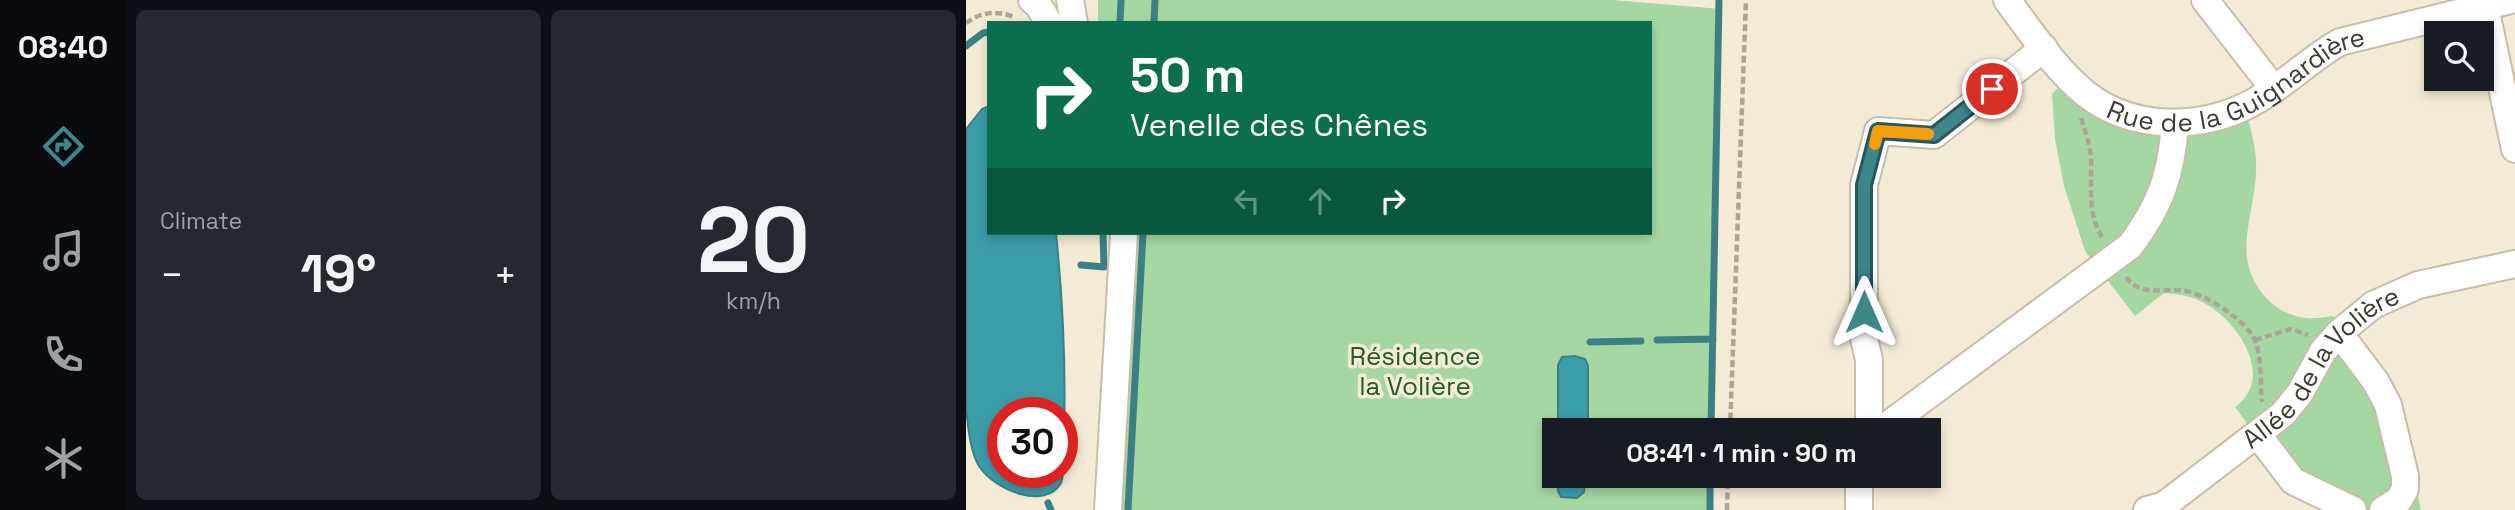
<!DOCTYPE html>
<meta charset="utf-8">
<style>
body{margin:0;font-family:"Space Grotesk",sans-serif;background:#242831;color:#f1f3f6;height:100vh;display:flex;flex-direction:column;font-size:26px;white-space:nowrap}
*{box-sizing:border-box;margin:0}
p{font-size:23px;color:#9ea1a6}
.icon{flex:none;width:38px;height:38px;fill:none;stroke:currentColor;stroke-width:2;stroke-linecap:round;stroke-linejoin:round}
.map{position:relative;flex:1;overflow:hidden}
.side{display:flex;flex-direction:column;gap:10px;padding:10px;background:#0d0f14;width:840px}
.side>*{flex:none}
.top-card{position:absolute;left:21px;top:21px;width:665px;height:214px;border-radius:0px;box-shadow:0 4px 10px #0003;background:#0b6e4f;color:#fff;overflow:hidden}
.buttons{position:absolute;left:1458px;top:21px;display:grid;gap:14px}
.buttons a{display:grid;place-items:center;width:70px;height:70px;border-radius:0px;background:#171b24;box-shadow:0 4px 10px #0003;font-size:35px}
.speed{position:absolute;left:21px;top:397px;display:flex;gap:14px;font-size:35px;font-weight:700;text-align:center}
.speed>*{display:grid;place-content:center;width:91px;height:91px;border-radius:50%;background:#171b24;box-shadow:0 4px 10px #0003;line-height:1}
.speed .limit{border:10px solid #d22;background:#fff;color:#111}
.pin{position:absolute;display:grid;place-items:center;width:60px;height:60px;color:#fff;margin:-30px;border:4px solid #fff;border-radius:50%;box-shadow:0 2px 7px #0007}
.me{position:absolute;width:77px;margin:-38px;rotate:0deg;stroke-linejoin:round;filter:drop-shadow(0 0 5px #0008)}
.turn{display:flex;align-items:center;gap:24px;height:147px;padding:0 28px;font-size:32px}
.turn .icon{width:91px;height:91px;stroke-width:2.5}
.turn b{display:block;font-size:49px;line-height:60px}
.lanes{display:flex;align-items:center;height:66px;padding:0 28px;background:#0003;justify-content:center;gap:35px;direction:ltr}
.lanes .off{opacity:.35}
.big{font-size:52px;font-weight:800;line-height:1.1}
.side .card{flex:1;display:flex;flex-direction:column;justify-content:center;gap:10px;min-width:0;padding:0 24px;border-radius:10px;background:#242831}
.side .dial{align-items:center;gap:0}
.dial b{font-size:91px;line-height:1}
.heat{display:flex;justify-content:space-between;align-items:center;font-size:38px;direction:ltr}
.side .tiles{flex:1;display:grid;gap:10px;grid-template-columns:repeat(2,1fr)}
.trip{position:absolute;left:576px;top:418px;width:399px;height:70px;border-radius:0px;background:#171b24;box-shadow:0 4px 10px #0003;font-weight:800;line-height:70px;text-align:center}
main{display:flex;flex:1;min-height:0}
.tab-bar{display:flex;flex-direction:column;width:126px;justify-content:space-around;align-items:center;background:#090b0e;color:#9ea1a6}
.tab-bar .icon{width:49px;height:49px}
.tab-bar .active{color:#3e8689}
.tab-bar b{font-size:32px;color:#f1f3f6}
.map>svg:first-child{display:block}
</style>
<main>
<nav class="tab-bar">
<b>08:40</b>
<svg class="icon active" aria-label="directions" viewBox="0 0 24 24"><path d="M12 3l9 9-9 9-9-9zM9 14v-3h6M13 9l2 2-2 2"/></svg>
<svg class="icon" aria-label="music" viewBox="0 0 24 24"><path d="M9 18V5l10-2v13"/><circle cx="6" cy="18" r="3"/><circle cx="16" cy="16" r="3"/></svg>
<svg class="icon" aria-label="phone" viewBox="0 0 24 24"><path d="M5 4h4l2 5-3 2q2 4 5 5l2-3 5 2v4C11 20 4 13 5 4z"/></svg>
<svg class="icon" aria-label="climate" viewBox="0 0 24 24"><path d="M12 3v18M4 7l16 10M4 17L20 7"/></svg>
</nav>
<section class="side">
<div class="tiles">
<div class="card"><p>Climate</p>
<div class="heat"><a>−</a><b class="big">19°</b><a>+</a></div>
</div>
<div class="card dial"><b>20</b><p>km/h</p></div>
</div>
</section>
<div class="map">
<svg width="1549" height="510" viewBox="0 0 1549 510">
<rect width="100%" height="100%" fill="#f3ebd5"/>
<!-- green -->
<path fill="#a5d7a3" d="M132,0H646L755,9L744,430H588V476H743L742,510H154L170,233H684V23H132Z
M1096,84L1129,110L1280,111C1285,130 1291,150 1290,170C1290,198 1278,228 1281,257C1284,287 1309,315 1340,318C1350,319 1358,317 1367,316L1391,352L1430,401L1455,510H1365L1297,459L1280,422L1269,407C1310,378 1272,322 1240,304C1227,296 1212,294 1198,293L1169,316L1119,251L1098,186L1089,139L1086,94Z"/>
<!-- water -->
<path fill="#3b9daa" stroke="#3c8086" stroke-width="2" fill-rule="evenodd" d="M23,106V233H90C97,301 100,367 98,436C97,450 100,470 95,483C80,510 29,491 13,466C4,451 2,426 0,409V129L16,109ZM37,413H96V472H37Z
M609,356L619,359L622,366V430H592V365L596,357Z
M592,476H620L618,492L611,498L595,497L592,491Z"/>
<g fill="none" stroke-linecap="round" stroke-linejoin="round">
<!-- stream -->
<path stroke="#3c8086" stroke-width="7" d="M154,23L155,0
M188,23L189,0
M0,46L17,33L23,32
M115,265L138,267L137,233
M691,340L747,339
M624,342L675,341
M745,430L753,0
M82,503L85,510
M162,510L177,233
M744,510V476"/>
<defs>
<g id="minor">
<path d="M66,0L72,5L83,23"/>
<path d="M104,0L108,23"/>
<path id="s1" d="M1041,0C1065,32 1089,69 1120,94C1166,130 1232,130 1282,105C1316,88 1342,60 1374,42L1545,0"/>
<path d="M1239,0L1308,89"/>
<path d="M1519,7L1549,149"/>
<path d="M1373,333L1410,382L1422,405L1439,476V489L1433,500L1417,510"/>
<path d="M903,430V360L898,338V185L912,131L968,135L1078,48"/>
<path d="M915,430L1164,246C1195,205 1205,175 1209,124"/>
<path d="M1292,435L1327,481L1387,510"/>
<path d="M142,510L158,233"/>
<path d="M893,510V476"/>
<path id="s2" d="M1181,510L1196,506L1205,500L1317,414L1334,393L1357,351L1373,333L1407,305L1452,285L1549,264"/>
</g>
</defs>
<!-- minor casing -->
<use href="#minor" stroke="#c6bea8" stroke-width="30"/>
<!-- path -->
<path stroke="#aba595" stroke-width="4.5" stroke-dasharray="7 3.5" stroke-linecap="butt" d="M0,23C15,12 31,10 48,17
M1115,118C1120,133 1125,147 1125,162C1126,191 1121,213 1137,239
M1160,277C1174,296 1192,289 1213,290C1236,291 1283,321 1290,343C1296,362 1294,383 1296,402
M1289,340L1325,329L1342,335
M764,430L780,0
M761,510L762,476"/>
<!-- minor -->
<use href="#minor" stroke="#fff" stroke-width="26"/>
</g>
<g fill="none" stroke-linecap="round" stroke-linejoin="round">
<defs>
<path id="route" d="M898,312V185L912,131L968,135L1026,89"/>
</defs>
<!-- route casing -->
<use href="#route" stroke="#285759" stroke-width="18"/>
<!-- route -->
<use href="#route" stroke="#3e8689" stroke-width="12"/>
<!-- slow -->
<path stroke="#f59e0b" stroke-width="12" d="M909,144L912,131L962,134"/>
</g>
<g text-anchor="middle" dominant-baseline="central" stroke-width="7" stroke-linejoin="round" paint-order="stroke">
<!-- street labels -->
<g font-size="26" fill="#3e3b32" stroke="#f3ebd5">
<text stroke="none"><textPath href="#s1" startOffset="290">Rue de la Guignardière</textPath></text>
<text stroke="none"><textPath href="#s2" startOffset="229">Allée de la Volière</textPath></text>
</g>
<!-- park labels -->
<g font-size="26" fill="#1f6022" stroke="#f3ebd5">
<text x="449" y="356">Résidence<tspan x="449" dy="30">la Volière</tspan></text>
</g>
</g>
</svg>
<div class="buttons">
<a><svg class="icon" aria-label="search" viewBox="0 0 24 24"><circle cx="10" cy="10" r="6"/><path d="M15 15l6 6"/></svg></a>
</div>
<div class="speed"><div class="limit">30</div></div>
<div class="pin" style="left:1026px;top:89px;background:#d93025"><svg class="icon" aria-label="arrive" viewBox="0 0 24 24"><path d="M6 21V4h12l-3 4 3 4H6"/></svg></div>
<svg class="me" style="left:898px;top:312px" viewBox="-20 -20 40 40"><path d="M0-17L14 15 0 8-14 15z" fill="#3e8689" stroke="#fff" stroke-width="4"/></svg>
<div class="trip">08:41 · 1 min · 90 m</div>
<div class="top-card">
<div class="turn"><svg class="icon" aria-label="right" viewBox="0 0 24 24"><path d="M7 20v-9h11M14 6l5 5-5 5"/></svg><div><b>50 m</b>Venelle des Chênes</div></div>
<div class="lanes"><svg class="icon off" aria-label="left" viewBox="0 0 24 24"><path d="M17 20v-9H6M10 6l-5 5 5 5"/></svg><svg class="icon off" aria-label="ahead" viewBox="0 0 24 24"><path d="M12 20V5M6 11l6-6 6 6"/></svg><svg class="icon" aria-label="right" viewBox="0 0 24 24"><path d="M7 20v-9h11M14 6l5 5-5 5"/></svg></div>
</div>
</div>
</main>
